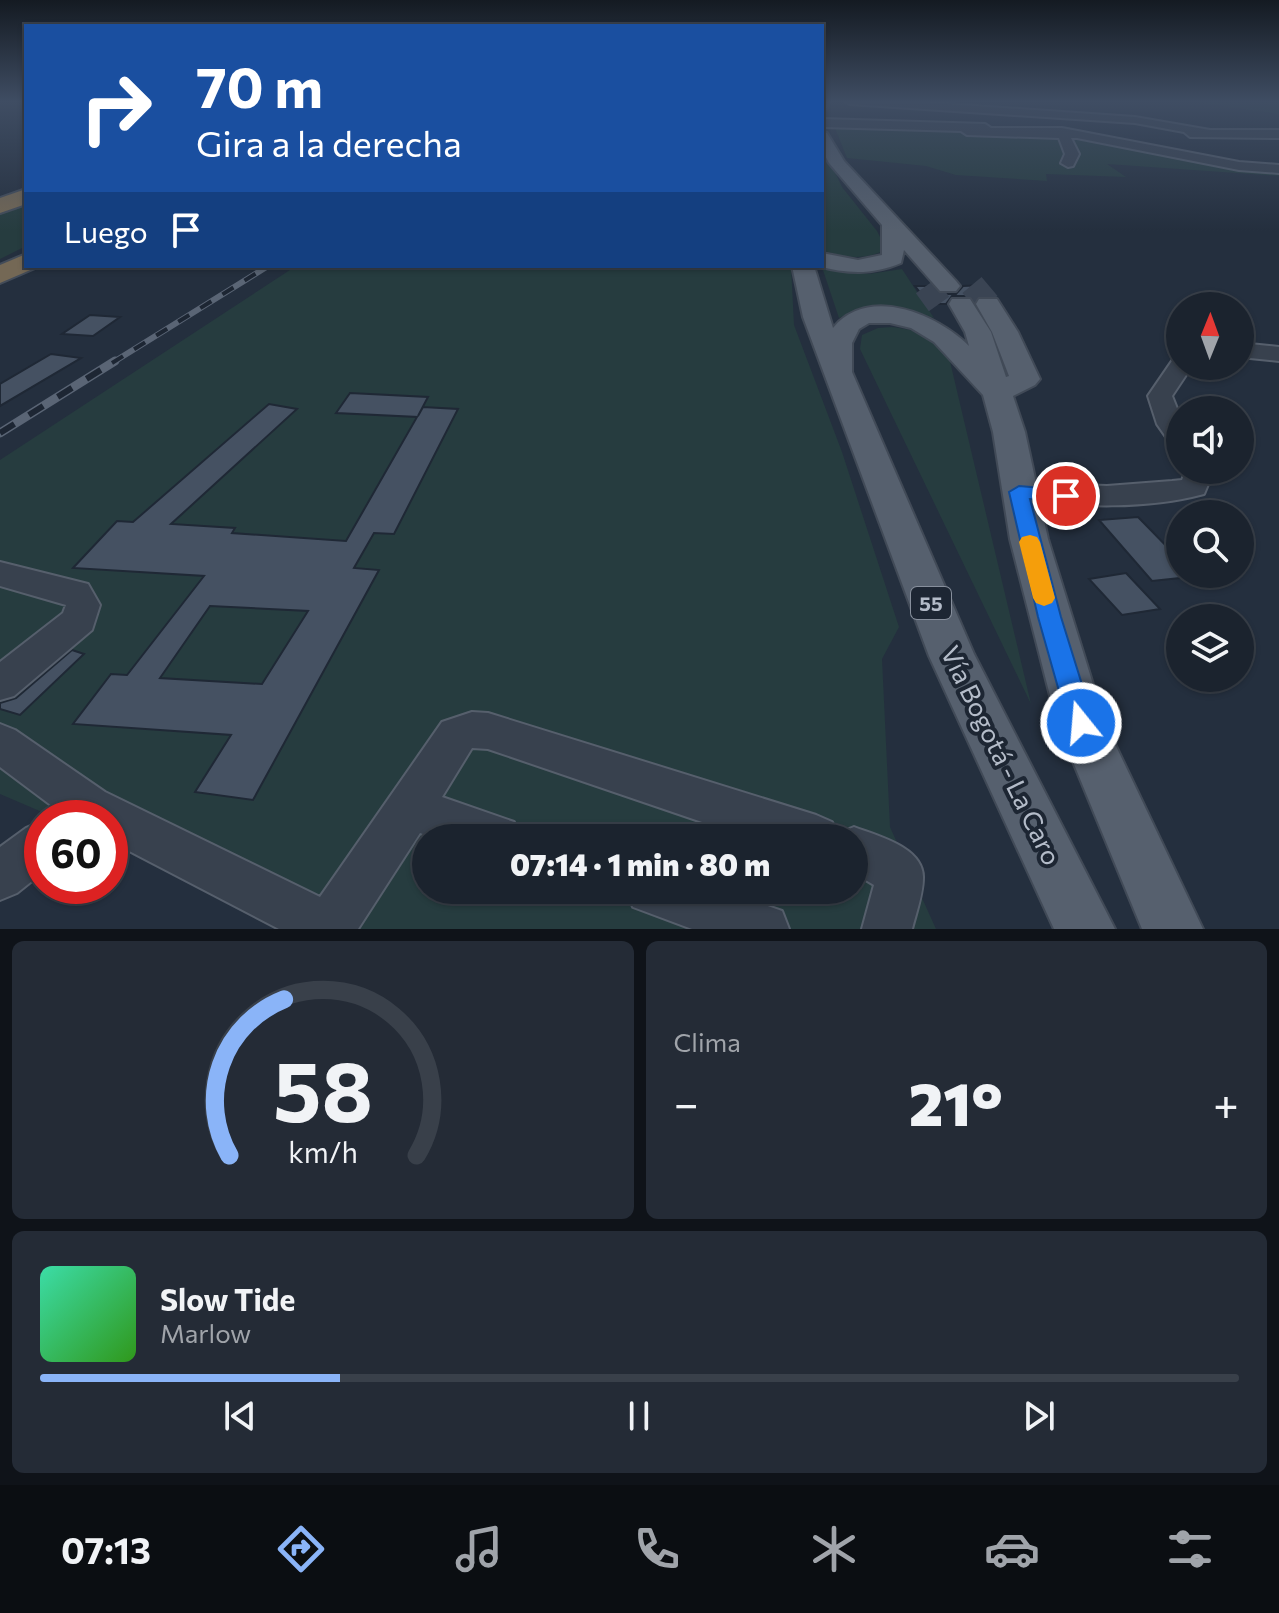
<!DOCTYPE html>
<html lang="es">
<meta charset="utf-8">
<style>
body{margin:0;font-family:Commissioner,sans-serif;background:#242b36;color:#f1f3f6;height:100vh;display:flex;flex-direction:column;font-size:30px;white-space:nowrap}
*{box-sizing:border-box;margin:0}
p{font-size:26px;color:#a0a4aa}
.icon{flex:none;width:44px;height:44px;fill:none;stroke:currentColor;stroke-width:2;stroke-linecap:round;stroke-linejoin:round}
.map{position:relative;height:929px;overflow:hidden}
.side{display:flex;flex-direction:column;gap:12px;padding:12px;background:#0f1319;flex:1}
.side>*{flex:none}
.banner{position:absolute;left:24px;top:24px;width:800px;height:244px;border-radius:0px;box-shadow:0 2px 6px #0004,0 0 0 2px #39404a;background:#1a4fa0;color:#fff;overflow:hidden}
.needle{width:52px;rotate:1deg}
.controls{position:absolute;left:1166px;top:292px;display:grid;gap:16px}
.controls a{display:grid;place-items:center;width:88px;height:88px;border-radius:50%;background:#1b232e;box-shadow:0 2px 6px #0004,0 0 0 2px #39404a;font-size:40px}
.speed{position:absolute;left:24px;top:800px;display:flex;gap:16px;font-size:40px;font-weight:700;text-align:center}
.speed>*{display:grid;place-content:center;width:104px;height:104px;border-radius:50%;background:#1b232e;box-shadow:0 2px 6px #0004,0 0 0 2px #39404a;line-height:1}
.speed .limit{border:12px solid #d22;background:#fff;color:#111}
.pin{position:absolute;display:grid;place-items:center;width:68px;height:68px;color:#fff;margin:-34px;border:4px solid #fff;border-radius:50%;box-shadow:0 2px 8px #0007}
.me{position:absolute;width:88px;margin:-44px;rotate:343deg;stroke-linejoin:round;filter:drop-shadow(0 0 6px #0008)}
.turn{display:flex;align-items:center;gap:28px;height:168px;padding:0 40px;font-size:36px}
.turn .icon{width:104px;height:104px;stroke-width:2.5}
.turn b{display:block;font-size:56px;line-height:68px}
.then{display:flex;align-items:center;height:76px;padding:0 40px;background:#0003;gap:16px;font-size:30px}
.big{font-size:60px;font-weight:800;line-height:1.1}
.side .widget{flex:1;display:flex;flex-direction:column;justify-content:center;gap:12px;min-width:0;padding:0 28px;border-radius:12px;background:#242b36}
.side .dial{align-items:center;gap:0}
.dial svg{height:208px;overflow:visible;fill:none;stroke:#39404a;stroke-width:7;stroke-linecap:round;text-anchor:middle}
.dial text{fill:#f1f3f6;stroke:none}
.song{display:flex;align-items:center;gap:24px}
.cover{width:96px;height:96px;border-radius:12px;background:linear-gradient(135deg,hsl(160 70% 55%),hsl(110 70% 35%))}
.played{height:8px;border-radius:4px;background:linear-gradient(90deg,#8ab4f8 25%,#39404a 25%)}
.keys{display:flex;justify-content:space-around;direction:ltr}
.heat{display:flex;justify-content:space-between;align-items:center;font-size:44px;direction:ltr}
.side .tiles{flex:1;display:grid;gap:12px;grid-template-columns:1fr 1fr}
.widget:last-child{grid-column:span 2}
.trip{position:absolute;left:412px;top:824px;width:456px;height:80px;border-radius:40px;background:#1b232e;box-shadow:0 2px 6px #0004,0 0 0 2px #39404a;font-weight:800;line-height:80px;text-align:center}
.menu{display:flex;height:128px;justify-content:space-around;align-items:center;background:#0b0e12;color:#a0a4aa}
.menu .icon{width:56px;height:56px}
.menu .active{color:#8ab4f8}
.menu b{font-size:36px;color:#f1f3f6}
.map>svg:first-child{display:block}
</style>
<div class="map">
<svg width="1279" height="929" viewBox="0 0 1279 929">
<rect width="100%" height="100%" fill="#242f3e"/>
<!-- green -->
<path fill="#263c3f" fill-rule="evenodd" d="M1189,101H1279V114Z
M835,128C918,131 1003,129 1086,140C1151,149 1214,165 1279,172V176L1107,164L1126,177L1046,174L1047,181L956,175L926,166L847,158Z
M822,145L842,187L877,231L886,249C866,261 844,258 822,250Z
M26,204V246L0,259V215Z
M296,266H791L794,325L842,452L899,627L882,659L890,827L936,929H312L110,841V818H56L0,794V460ZM426,838H854V890H426Z
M822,267L869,274L902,269L934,318C901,307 871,301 839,318Z
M892,327C916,330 933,334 948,353L1031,704L860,349L862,335L878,328Z"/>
<!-- building -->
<path fill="#455162" stroke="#1f2835" stroke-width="2" fill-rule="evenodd" d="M984,285L993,296H979L975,301L970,296H952L946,304H929L915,286H931L940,294H956L963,286Z
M90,315L120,317L93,336L62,334Z
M51,354L81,358L0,406V384Z
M350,393L428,397L418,416L423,407L458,409L394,534L374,533L354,568L379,570L253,800L195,792L231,735L73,724L111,674L127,675L204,576L73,568L117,521L133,522L269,404L297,409L171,524L235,528L232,533L346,541L417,417L336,413ZM210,606L308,611L262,684L160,678Z
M1138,517L1180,560V578L1152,581L1099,520Z
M1126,573L1160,609L1122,615L1089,579Z
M72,650L84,654L20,715L0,709V703L16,698Z"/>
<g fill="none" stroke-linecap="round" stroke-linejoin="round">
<!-- major-tunnel -->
<path stroke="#3a4453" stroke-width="25" stroke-dasharray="25 12" stroke-linecap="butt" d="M972,285L988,304
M926,286L939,304"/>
<defs>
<path id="minor" d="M845,101H903L1135,117L1210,130H1279V138L1190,137L1184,132L1135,123L850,104Z
M822,119L985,124L991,128H1062L1239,162L1279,165V173L1239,170L1077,138H1071L1079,154L1073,166L1068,167L1061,163L1065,154L1059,138L967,135L961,131L822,127Z
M1240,343L1279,347V361L1240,357Z
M1180,359V366H1192L1172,396L1180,416V446L1171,444L1157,424L1148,396L1172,361Z
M1186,470H1214L1204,494C1144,510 1081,506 1019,501L1009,499L1004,492L1009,485L1019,483L1107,486L1172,481L1182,480Z
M0,562L88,584L100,605L92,630L14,696L0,700V662L63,613L66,605L0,586Z
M472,712L488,713L816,815L832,822L837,834L854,827C877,836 924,847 923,878C923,894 916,913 912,929H862L874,885L854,873V838H749L488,749L472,748L442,797L514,822L521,838H434L420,833L358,929H279L110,841V818H68L0,767V724L15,730L105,792L320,897L442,722Z
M42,821V873L17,893L0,900V847L26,828Z
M626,890H722L782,911L789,929H692L633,907Z"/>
<path id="major" d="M822,101H829L827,108L822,109Z
M822,132L827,133L844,161L956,281L960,286L956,291H940L904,250L901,263C873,275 847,274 818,266H822V253L858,260L882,255V225L829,163L822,150Z
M792,266H814L833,328C868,285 937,314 969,346L965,332L949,304L952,299H970L991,332L1006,377L1009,376L992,332L976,304L979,299H997L1018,332L1040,379L1035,385L1013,396L1025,432L1048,539L1105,723L1203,929H1142L1057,723L1010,539L993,432L983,395L934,342L911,328L890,323H869L859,329L852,343V372L974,654L1115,929H1054L929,656L803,317Z"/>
<path id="highway" d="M26,189V204L0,213V198Z
M26,254V266L35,268L0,283V265Z"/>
</defs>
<!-- minor casing -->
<use href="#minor" stroke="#565f6c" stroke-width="4"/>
<!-- major casing -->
<use href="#major" stroke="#414a57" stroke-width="4"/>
<!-- highway casing -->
<use href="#highway" stroke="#434c59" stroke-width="4"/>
<!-- minor -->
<use href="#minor" fill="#38414e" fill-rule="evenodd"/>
<!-- major -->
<use href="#major" fill="#56606e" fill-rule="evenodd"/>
<!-- highway -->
<use href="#highway" fill="#746855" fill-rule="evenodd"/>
<defs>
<path id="rail-far1" d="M112,363L268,266"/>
<path id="rail" d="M0,433L115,361"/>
</defs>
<!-- rail-far1 casing -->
<use href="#rail-far1" stroke="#5a6575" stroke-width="6"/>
<!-- rail casing -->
<use href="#rail" stroke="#5a6575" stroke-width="9"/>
<!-- rail-far1 -->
<use href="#rail-far1" stroke="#1d2633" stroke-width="4" stroke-dasharray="13" stroke-linecap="butt"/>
<!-- rail -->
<use href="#rail" stroke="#1d2633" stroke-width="6" stroke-dasharray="17" stroke-linecap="butt"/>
</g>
<!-- sky -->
<linearGradient id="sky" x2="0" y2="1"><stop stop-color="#141a22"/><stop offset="0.44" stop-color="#3f4d63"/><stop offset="1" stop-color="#3f4d63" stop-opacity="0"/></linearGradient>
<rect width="1279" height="231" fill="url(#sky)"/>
<!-- route -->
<path fill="#1a73e8" stroke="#114b97" stroke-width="2" d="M1019,486L1066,490L1076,496L1066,502L1030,499L1061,617L1094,723L1090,732L1081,735L1072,732L1068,723L1038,617L1009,492Z"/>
<!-- slow -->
<path fill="#f59e0b" d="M1030,535L1037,537L1040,542L1055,598L1052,603L1044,606L1036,603L1033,598L1019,542L1022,537Z"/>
<g text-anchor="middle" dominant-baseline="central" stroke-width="8" stroke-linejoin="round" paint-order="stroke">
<!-- shield labels -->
<rect fill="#1d2633" stroke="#878f9c" stroke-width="2" x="911" y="587" width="40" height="32" rx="6"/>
<g font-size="20" font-weight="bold" fill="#b4bcc9">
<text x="931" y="603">55</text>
</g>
<!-- near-street labels -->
<g font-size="26" fill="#b4bcc9" stroke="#1d2633">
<text transform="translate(1002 755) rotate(64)">Vía Bogotá - La Caro</text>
</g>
</g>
</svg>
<div class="controls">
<a><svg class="needle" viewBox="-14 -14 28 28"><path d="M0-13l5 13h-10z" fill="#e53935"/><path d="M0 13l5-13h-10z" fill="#a0a4aa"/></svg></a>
<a><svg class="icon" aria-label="sound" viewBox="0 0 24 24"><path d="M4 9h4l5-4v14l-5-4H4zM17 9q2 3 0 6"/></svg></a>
<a><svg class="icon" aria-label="search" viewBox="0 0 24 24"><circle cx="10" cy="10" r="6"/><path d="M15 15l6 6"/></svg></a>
<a><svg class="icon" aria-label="layers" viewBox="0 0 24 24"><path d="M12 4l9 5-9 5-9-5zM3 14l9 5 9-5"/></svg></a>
</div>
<div class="speed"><div class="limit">60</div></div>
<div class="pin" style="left:1066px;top:496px;background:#d93025"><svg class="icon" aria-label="arrive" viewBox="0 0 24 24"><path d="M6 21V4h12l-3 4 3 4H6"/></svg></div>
<svg class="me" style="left:1081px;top:723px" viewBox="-20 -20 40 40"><circle r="17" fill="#1a73e8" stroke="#fff" stroke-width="3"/><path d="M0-11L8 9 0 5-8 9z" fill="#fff"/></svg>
<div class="trip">07:14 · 1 min · 80 m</div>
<div class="banner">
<div class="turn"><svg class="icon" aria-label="right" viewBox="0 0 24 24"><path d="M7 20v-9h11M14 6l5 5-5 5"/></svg><div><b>70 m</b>Gira a la derecha</div></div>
<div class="then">Luego<svg class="icon" aria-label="arrive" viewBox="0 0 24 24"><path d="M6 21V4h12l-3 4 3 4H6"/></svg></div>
</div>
</div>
<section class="side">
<div class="tiles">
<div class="widget dial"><svg viewBox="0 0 100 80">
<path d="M14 69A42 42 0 1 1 86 69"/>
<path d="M14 69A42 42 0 0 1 35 9" stroke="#8ab4f8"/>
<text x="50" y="56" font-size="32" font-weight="700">58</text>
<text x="50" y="72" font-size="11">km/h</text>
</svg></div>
<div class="widget"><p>Clima</p>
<div class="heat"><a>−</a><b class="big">21°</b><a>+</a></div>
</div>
<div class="widget">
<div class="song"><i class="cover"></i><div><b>Slow Tide</b><p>Marlow</p></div></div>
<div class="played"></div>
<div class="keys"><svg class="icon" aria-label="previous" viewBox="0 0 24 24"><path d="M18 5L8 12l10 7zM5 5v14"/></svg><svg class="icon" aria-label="pause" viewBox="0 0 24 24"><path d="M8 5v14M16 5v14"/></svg><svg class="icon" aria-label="next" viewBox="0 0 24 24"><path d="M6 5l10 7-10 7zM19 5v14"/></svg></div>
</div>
</div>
</section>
<nav class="menu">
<b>07:13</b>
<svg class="icon active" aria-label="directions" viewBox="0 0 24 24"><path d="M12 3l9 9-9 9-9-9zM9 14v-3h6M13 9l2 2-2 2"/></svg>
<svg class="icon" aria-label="music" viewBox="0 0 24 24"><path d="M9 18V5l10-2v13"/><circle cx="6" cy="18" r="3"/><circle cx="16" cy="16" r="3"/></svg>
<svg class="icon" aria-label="phone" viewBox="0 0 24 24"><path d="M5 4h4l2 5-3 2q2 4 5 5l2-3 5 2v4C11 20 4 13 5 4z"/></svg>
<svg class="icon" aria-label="climate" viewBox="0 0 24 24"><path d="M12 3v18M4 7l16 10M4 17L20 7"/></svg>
<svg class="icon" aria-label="car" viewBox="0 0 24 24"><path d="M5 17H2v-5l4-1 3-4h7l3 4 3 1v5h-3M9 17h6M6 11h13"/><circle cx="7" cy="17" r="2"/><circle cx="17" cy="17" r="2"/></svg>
<svg class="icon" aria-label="filters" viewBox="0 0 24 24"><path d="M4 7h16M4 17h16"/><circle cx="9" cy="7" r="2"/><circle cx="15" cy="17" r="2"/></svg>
</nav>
